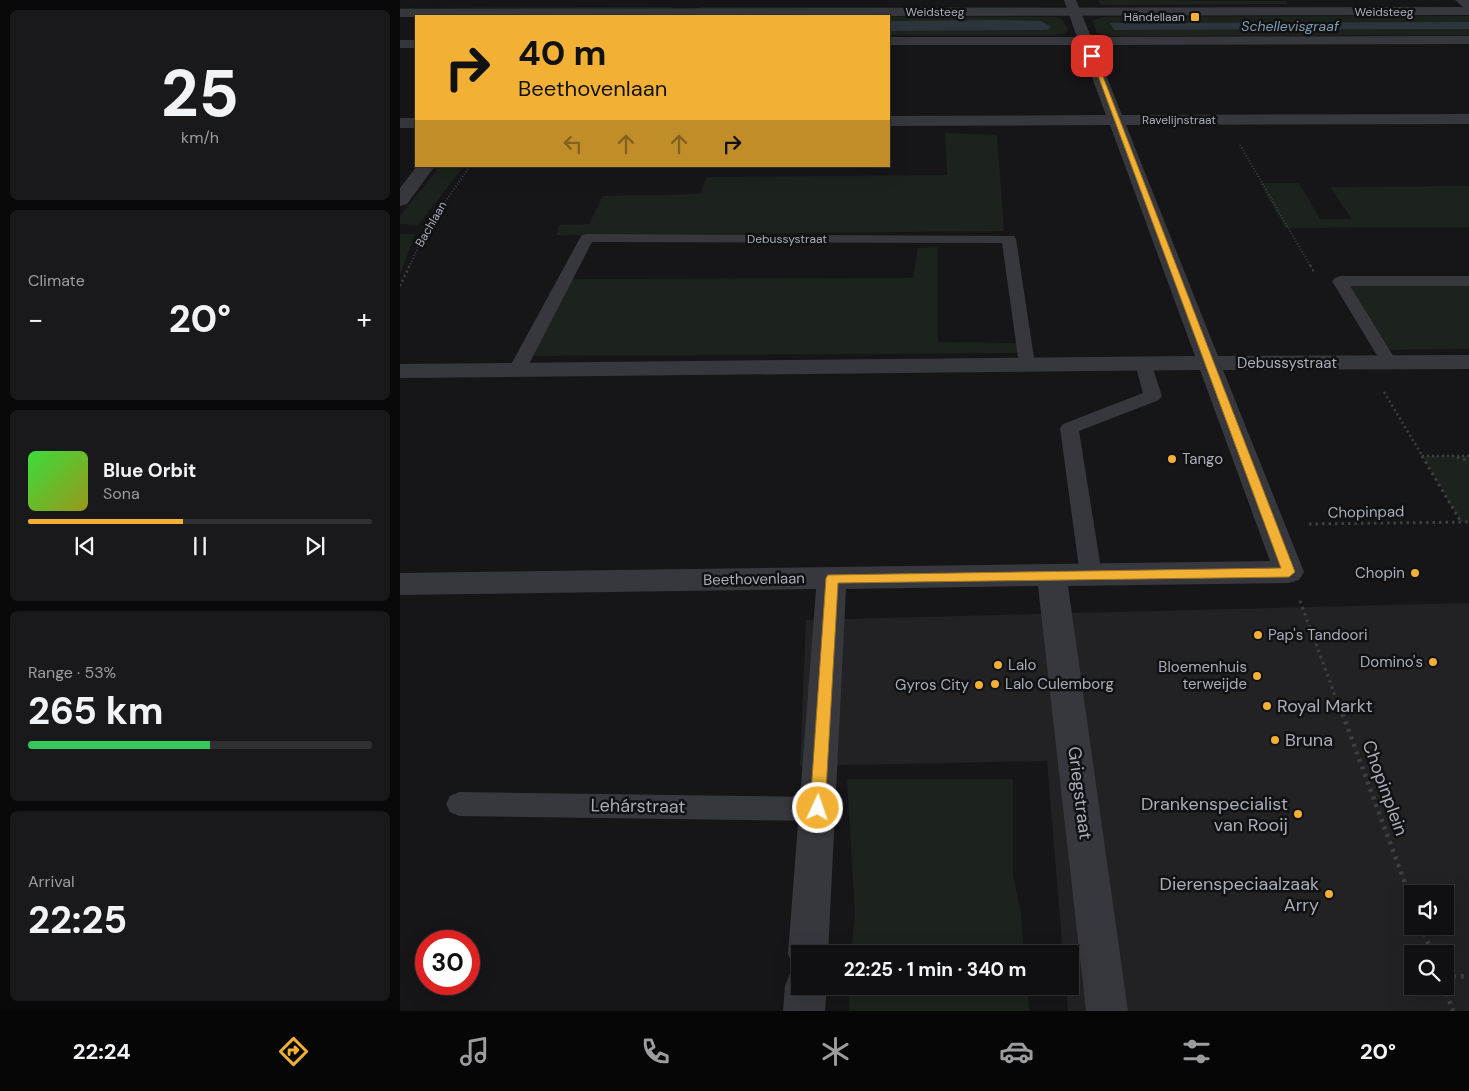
<!DOCTYPE html>
<meta charset="utf-8">
<style>
body{margin:0;font-family:"DM Sans",sans-serif;background:#19191b;color:#f1f3f6;height:100vh;display:flex;flex-direction:column;font-size:19px;white-space:nowrap}
*{box-sizing:border-box;margin:0}
p{font-size:16px;color:#9c9d9f}
.icon{flex:none;width:28px;height:28px;fill:none;stroke:currentColor;stroke-width:2;stroke-linecap:round;stroke-linejoin:round}
.map{position:relative;flex:1;overflow:hidden}
.panel{display:flex;flex-direction:column;gap:10px;padding:10px;background:#09090a;width:400px}
.panel>*{flex:none}
.guide{position:absolute;left:15px;top:15px;width:475px;height:152px;border-radius:0px;box-shadow:0 5px 20px #0002,0 0 0 1px #303032;background:#f2b134;color:#111;overflow:hidden}
.buttons{position:absolute;left:1004px;top:885px;display:grid;gap:10px}
.buttons a{display:grid;place-items:center;width:50px;height:50px;border-radius:0px;background:#101012;box-shadow:0 5px 20px #0002,0 0 0 1px #303032;font-size:25px}
.speed{position:absolute;left:15px;top:930px;display:flex;gap:10px;font-size:25px;font-weight:700;text-align:center}
.speed>*{display:grid;place-content:center;width:65px;height:65px;border-radius:50%;background:#101012;box-shadow:0 5px 20px #0002,0 0 0 1px #303032;line-height:1}
.speed .limit{border:8px solid #d22;background:#fff;color:#111}
.pin{position:absolute;display:grid;place-items:center;width:42px;height:42px;color:#fff;margin:-21px;border-radius:10px;box-shadow:0 2px 8px #0006}
.me{position:absolute;width:55px;margin:-28px;rotate:3deg;stroke-linejoin:round;filter:drop-shadow(0 0 4px #0008)}
.turn{display:flex;align-items:center;gap:18px;height:105px;padding:0 20px;font-size:22px}
.turn .icon{width:65px;height:65px;stroke-width:2.5}
.turn b{display:block;font-size:35px;line-height:42px}
.lanes{display:flex;align-items:center;height:48px;padding:0 20px;background:#0003;justify-content:center;gap:25px;direction:ltr}
.lanes .off{opacity:.35}
.big{font-size:38px;font-weight:700;line-height:1.1}
.panel .card{flex:1;display:flex;flex-direction:column;justify-content:center;gap:8px;min-width:0;padding:0 18px;border-radius:8px;background:#19191b}
.panel .dial{align-items:center;gap:0}
.dial b{font-size:65px;line-height:1}
.song{display:flex;align-items:center;gap:15px}
.cover{width:60px;height:60px;border-radius:8px;background:linear-gradient(135deg,hsl(120 70% 55%),hsl(60 70% 35%))}
.played{height:5px;border-radius:2px;background:linear-gradient(90deg,#f2b134 45%,#303032 45%)}
.keys{display:flex;justify-content:space-around;direction:ltr}
.heat{display:flex;justify-content:space-between;align-items:center;font-size:28px;direction:ltr}
.charge{height:8px;border-radius:4px;background:linear-gradient(90deg,#34c759 53%,#303032 0)}
.trip{position:absolute;left:391px;top:945px;width:288px;height:50px;border-radius:0px;background:#101012;box-shadow:0 5px 20px #0002,0 0 0 1px #303032;font-weight:700;line-height:50px;text-align:center}
.dock{display:flex;height:80px;justify-content:space-around;align-items:center;background:#060607;color:#9c9d9f}
.dock .icon{width:35px;height:35px}
.dock .selected{color:#f2b134}
.dock b{font-size:22px;color:#f1f3f6}
main{display:flex;flex:1;min-height:0}
.map>svg:first-child{display:block}
</style>
<main>
<section class="panel">
<div class="card dial"><b>25</b><p>km/h</p></div>
<div class="card"><p>Climate</p>
<div class="heat"><a>−</a><b class="big">20°</b><a>+</a></div>
</div>
<div class="card">
<div class="song"><i class="cover"></i><div><b>Blue Orbit</b><p>Sona</p></div></div>
<div class="played"></div>
<div class="keys"><svg class="icon" aria-label="previous" viewBox="0 0 24 24"><path d="M18 5L8 12l10 7zM5 5v14"/></svg><svg class="icon" aria-label="pause" viewBox="0 0 24 24"><path d="M8 5v14M16 5v14"/></svg><svg class="icon" aria-label="next" viewBox="0 0 24 24"><path d="M6 5l10 7-10 7zM19 5v14"/></svg></div>
</div>
<div class="card"><p>Range · 53%</p><b class="big">265 km</b><div class="charge"></div></div>
<div class="card"><p>Arrival</p><b class="big">22:25</b></div>
</section>
<div class="map">
<svg width="1069" height="1011" viewBox="0 0 1069 1011">
<rect width="100%" height="100%" fill="#161618"/>
<!-- built -->
<path fill="#222225" fill-rule="evenodd" d="M1069,603V1011H668L666,986H670V954H663L647,761L400,766L406,620ZM1012,894H1045V926H1012ZM1012,954H1045V986H1012Z"/>
<!-- green -->
<path fill="#1c231d" d="M698,0L886,1L888,4L701,5Z
M274,7L268,10H0V8Z
M300,7H639L640,9L297,10Z
M1069,16V22L711,23L715,30L1069,29V35L711,36L697,33L693,22V20L705,17Z
M489,17H653L662,19L668,30L664,34L653,35H489V31L648,30L647,23L642,21H489Z
M545,133L597,135L604,231L156,235L159,225L189,224L203,196L300,194L307,177L547,175Z
M40,166H64L18,225L0,224V216Z
M860,183H899L920,219H952L930,187L1069,186V227L885,228Z
M0,234H15L0,275Z
M538,247V342L624,343L626,353L124,356L166,279L513,278L518,248Z
M940,281H1069V349L977,350Z
M1022,456H1069V522H1061Z
M447,779H613V875L621,913L624,954H451L455,914Z
M450,986H627L629,1011H449Z"/>
<!-- water -->
<path fill="#2c353c" d="M593,20L642,21L651,27L648,30L489,31V21Z
M1069,22V29L714,30L710,23Z"/>
<g fill="none" stroke-linecap="round" stroke-linejoin="round">
<!-- path-far3 -->
<path stroke="#3d3f44" stroke-width="2" stroke-dasharray="1 2" stroke-linecap="butt" d="M840,145L911,267
M9,267L27,228L70,166"/>
<!-- path-far2 -->
<path stroke="#3d3f44" stroke-width="2.5" stroke-dasharray="2 3" stroke-linecap="butt" d="M910,265L914,272
M0,286L10,265
M984,392L1023,457
M1022,456H1069"/>
<!-- path-far1 -->
<path stroke="#3d3f44" stroke-width="3" stroke-dasharray="2.5 4" stroke-linecap="butt" d="M1022,456L1061,522
M1057,457L1069,461
M909,524L1069,522
M900,601L937,701"/>
<!-- path -->
<path stroke="#3d3f44" stroke-width="4.5" stroke-dasharray="3 5" stroke-linecap="butt" d="M937,699L1012,902
M1022,926L1032,954
M1045,977L1069,976
M1044,986L1053,1011"/>
<!-- service -->
<path fill="#37383d" fill-rule="evenodd" d="M187,234L614,236L616,239L635,364L633,368H621L619,364L602,243L192,242L126,370L123,374L117,375L111,374L108,370L180,238L182,235Z
M940,276H1069V286H950L997,362L995,366H983L981,362L932,281L935,278Z
M743,358L749,359L751,363L762,396L759,400L679,431L702,575L699,581L691,583L683,581L680,575L660,428L663,424L743,393L735,363L737,359Z
M59,792L418,797L427,801L431,809L427,817L418,821L59,816L50,812L46,804L50,796Z"/>
<!-- minor -->
<path fill="#37383d" fill-rule="evenodd" d="M664,0H676L691,37L1069,36V44L694,45L722,115L1069,114V124L726,125L818,356L1069,355V369L823,370L904,572L899,580L889,583L668,586L728,1011H686L638,586L446,589L428,954H400V986H427L425,1011H383L385,986L391,971L396,969L394,968L388,954L416,589L0,595V573L870,561L800,370L0,378V364L795,356L710,125L489,126V116L706,115L680,45H489V37H677Z
M1055,0H1069V10L1065,9Z
M0,40H16V48H0Z
M0,118H16V128H0Z
M17,166H35L7,204L0,206V188Z"/>
<!-- tertiary -->
<path fill="#37383d" fill-rule="evenodd" d="M1069,7V15L0,17V9Z"/>
</g>
<!-- route -->
<path fill="#f2b134" stroke="#9d7322" d="M690,54L695,56L895,572L889,577L438,583L425,808L423,813L418,815L412,813L410,808L426,578L428,575L881,568Z"/>
<!-- markers -->
<g fill="#f2b134" stroke="#111113" stroke-width="2">
<rect x="790" y="12" width="10" height="10" rx="2.5"/>
<circle cx="772" cy="459" r="5"/>
<circle cx="1015" cy="573" r="5"/>
<circle cx="858" cy="635" r="5"/>
<circle cx="1033" cy="662" r="5"/>
<circle cx="598" cy="665" r="5"/>
<circle cx="857" cy="676" r="5"/>
<circle cx="595" cy="684" r="5"/>
<circle cx="579" cy="685" r="5"/>
<circle cx="867" cy="706" r="5"/>
<circle cx="875" cy="740" r="5"/>
<circle cx="898" cy="814" r="5"/>
<circle cx="929" cy="894" r="5"/>
</g>
<g text-anchor="middle" dominant-baseline="central" stroke-width="5" stroke-linejoin="round" paint-order="stroke">
<!-- far-street labels -->
<g font-size="12" fill="#a8adb8" stroke="#111113">
<text x="535" y="12">Weidsteeg</text>
<text x="984" y="12">Weidsteeg</text>
<text x="779" y="120">Ravelijnstraat</text>
<text transform="translate(31 224) rotate(-60)">Bachlaan</text>
<text x="387" y="239">Debussystraat</text>
</g>
<!-- far-poi labels -->
<g font-size="12" fill="#a8adb8" stroke="#111113" text-anchor="end">
<text x="785" y="17">Händellaan</text>
</g>
<!-- far-water labels -->
<g font-size="14" font-style="italic" fill="#7f9bb3" stroke="#111113">
<text x="890" y="26">Schellevisgraaf</text>
</g>
<!-- street labels -->
<g font-size="15" fill="#a8adb8" stroke="#111113">
<text x="887" y="363">Debussystraat</text>
<text transform="translate(966 512) rotate(-1)">Chopinpad</text>
<text transform="translate(354 579) rotate(-1)">Beethovenlaan</text>
</g>
<!-- poi labels -->
<g font-size="15" fill="#a8adb8" stroke="#111113" text-anchor="start">
<text x="782" y="459">Tango</text>
<text x="1005" y="573" text-anchor="end">Chopin</text>
<text x="868" y="635">Pap's Tandoori</text>
<text x="1023" y="662" text-anchor="end">Domino's</text>
<text x="608" y="665">Lalo</text>
<text x="847" y="667" text-anchor="end">Bloemenhuis<tspan x="847" dy="17">terweijde</tspan></text>
<text x="605" y="684">Lalo Culemborg</text>
<text x="569" y="685" text-anchor="end">Gyros City</text>
</g>
<!-- near-poi labels -->
<g font-size="18" fill="#a8adb8" stroke="#111113" text-anchor="start">
<text x="877" y="706">Royal Markt</text>
<text x="885" y="740">Bruna</text>
<text x="888" y="804" text-anchor="end">Drankenspecialist<tspan x="888" dy="21">van Rooij</tspan></text>
<text x="919" y="884" text-anchor="end">Dierenspeciaalzaak<tspan x="919" dy="21">Arry</tspan></text>
</g>
<!-- near-street labels -->
<g font-size="18" fill="#a8adb8" stroke="#111113">
<text transform="translate(985 788) rotate(70)">Chopinplein</text>
<text transform="translate(680 793) rotate(83)">Griegstraat</text>
<text transform="translate(238 806) rotate(1)">Lehárstraat</text>
</g>
</g>
</svg>
<div class="buttons">
<a><svg class="icon" aria-label="sound" viewBox="0 0 24 24"><path d="M4 9h4l5-4v14l-5-4H4zM17 9q2 3 0 6"/></svg></a>
<a><svg class="icon" aria-label="search" viewBox="0 0 24 24"><circle cx="10" cy="10" r="6"/><path d="M15 15l6 6"/></svg></a>
</div>
<div class="speed"><div class="limit">30</div></div>
<div class="pin" style="left:692px;top:56px;background:#d93025"><svg class="icon" aria-label="arrive" viewBox="0 0 24 24"><path d="M6 21V4h12l-3 4 3 4H6"/></svg></div>
<svg class="me" style="left:418px;top:808px" viewBox="-20 -20 40 40"><circle r="17" fill="#f2b134" stroke="#fff" stroke-width="3"/><path d="M0-11L8 9 0 5-8 9z" fill="#fff"/></svg>
<div class="trip">22:25 · 1 min · 340 m</div>
<div class="guide">
<div class="turn"><svg class="icon" aria-label="right" viewBox="0 0 24 24"><path d="M7 20v-9h11M14 6l5 5-5 5"/></svg><div><b>40 m</b>Beethovenlaan</div></div>
<div class="lanes"><svg class="icon off" aria-label="left" viewBox="0 0 24 24"><path d="M17 20v-9H6M10 6l-5 5 5 5"/></svg><svg class="icon off" aria-label="ahead" viewBox="0 0 24 24"><path d="M12 20V5M6 11l6-6 6 6"/></svg><svg class="icon off" aria-label="ahead" viewBox="0 0 24 24"><path d="M12 20V5M6 11l6-6 6 6"/></svg><svg class="icon" aria-label="right" viewBox="0 0 24 24"><path d="M7 20v-9h11M14 6l5 5-5 5"/></svg></div>
</div>
</div>
</main>
<nav class="dock">
<b>22:24</b>
<svg class="icon selected" aria-label="directions" viewBox="0 0 24 24"><path d="M12 3l9 9-9 9-9-9zM9 14v-3h6M13 9l2 2-2 2"/></svg>
<svg class="icon" aria-label="music" viewBox="0 0 24 24"><path d="M9 18V5l10-2v13"/><circle cx="6" cy="18" r="3"/><circle cx="16" cy="16" r="3"/></svg>
<svg class="icon" aria-label="phone" viewBox="0 0 24 24"><path d="M5 4h4l2 5-3 2q2 4 5 5l2-3 5 2v4C11 20 4 13 5 4z"/></svg>
<svg class="icon" aria-label="climate" viewBox="0 0 24 24"><path d="M12 3v18M4 7l16 10M4 17L20 7"/></svg>
<svg class="icon" aria-label="car" viewBox="0 0 24 24"><path d="M5 17H2v-5l4-1 3-4h7l3 4 3 1v5h-3M9 17h6M6 11h13"/><circle cx="7" cy="17" r="2"/><circle cx="17" cy="17" r="2"/></svg>
<svg class="icon" aria-label="filters" viewBox="0 0 24 24"><path d="M4 7h16M4 17h16"/><circle cx="9" cy="7" r="2"/><circle cx="15" cy="17" r="2"/></svg>
<b>20°</b>
</nav>
